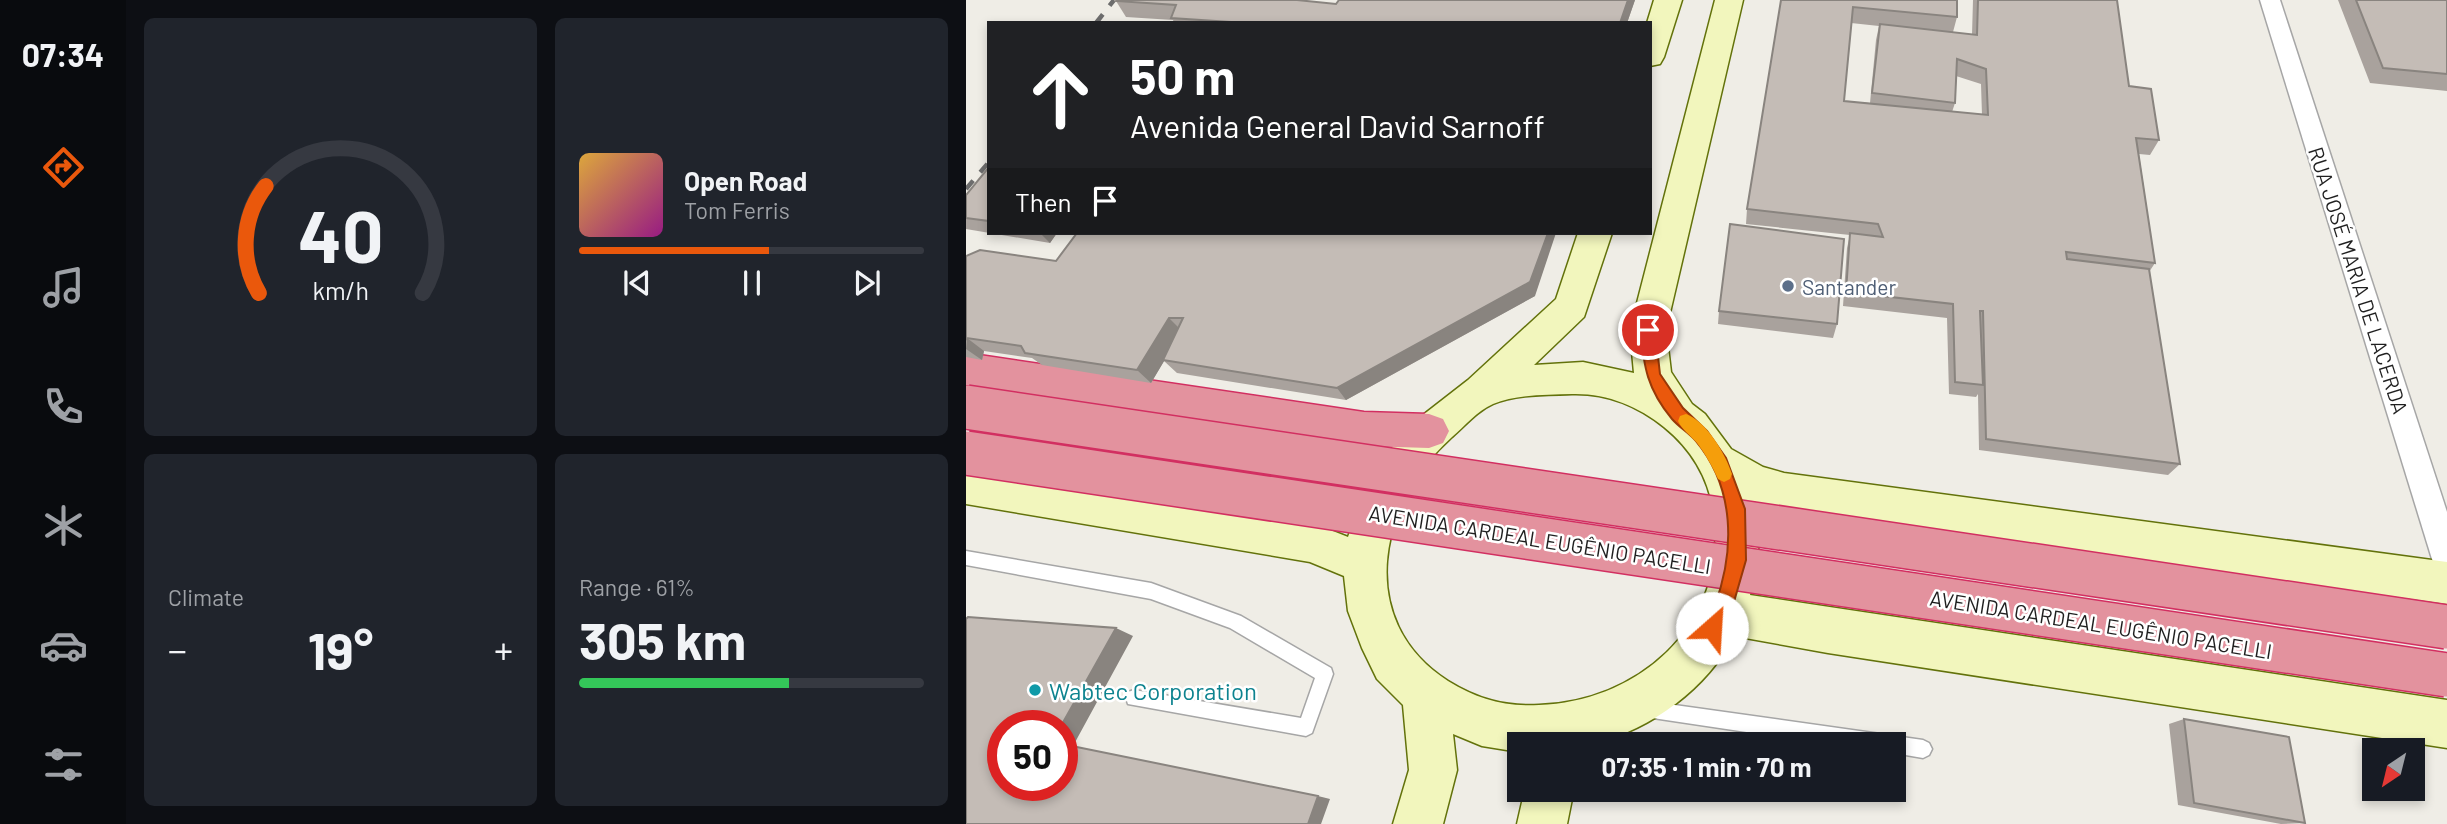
<!DOCTYPE html>
<meta charset="utf-8">
<style>
body{margin:0;font-family:Barlow,sans-serif;background:#20242c;color:#f1f3f6;height:100vh;display:flex;flex-direction:column;font-size:26px;white-space:nowrap}
*{box-sizing:border-box;margin:0}
p{font-size:23px;color:#9ea1a6}
.icon{flex:none;width:38px;height:38px;fill:none;stroke:currentColor;stroke-width:2;stroke-linecap:round;stroke-linejoin:round}
.map{position:relative;flex:1;overflow:hidden}
.side{display:flex;flex-direction:column;gap:18px;padding:18px;background:#0d0f14;width:840px}
.side>*{flex:none}
.top-card{position:absolute;left:21px;top:21px;width:665px;height:214px;border-radius:0px;box-shadow:0 4px 10px #0003;background:#202124;color:#fff;overflow:hidden}
.needle{width:46px;rotate:215deg}
.fabs{position:absolute;left:1396px;top:738px;display:grid;gap:14px}
.fabs a{display:grid;place-items:center;width:63px;height:63px;border-radius:0px;background:#171b24;box-shadow:0 4px 10px #0003;font-size:35px}
.speed{position:absolute;left:21px;top:710px;display:flex;gap:14px;font-size:35px;font-weight:700;text-align:center}
.speed>*{display:grid;place-content:center;width:91px;height:91px;border-radius:50%;background:#171b24;box-shadow:0 4px 10px #0003;line-height:1}
.speed .limit{border:10px solid #d22;background:#fff;color:#111}
.pin{position:absolute;display:grid;place-items:center;width:60px;height:60px;color:#fff;margin:-30px;border:4px solid #fff;border-radius:50%;box-shadow:0 2px 7px #0007}
.me{position:absolute;width:77px;margin:-38px;rotate:26deg;stroke-linejoin:round;filter:drop-shadow(0 0 5px #0008)}
.turn{display:flex;align-items:center;gap:24px;height:147px;padding:0 28px;font-size:32px}
.turn .icon{width:91px;height:91px;stroke-width:2.5}
.turn b{display:block;font-size:49px;line-height:60px}
.then{display:flex;align-items:center;height:66px;padding:0 28px;background:#0003;gap:14px;font-size:26px}
.big{font-size:52px;font-weight:700;line-height:1.1}
.side .widget{flex:1;display:flex;flex-direction:column;justify-content:center;gap:10px;min-width:0;padding:0 24px;border-radius:10px;background:#20242c}
.side .dial{align-items:center;gap:0}
.dial svg{height:182px;overflow:visible;fill:none;stroke:#363941;stroke-width:7;stroke-linecap:round;text-anchor:middle}
.dial text{fill:#f1f3f6;stroke:none}
.song{display:flex;align-items:center;gap:21px}
.cover{width:84px;height:84px;border-radius:10px;background:linear-gradient(135deg,hsl(40 70% 55%),hsl(310 70% 35%))}
.played{height:7px;border-radius:4px;background:linear-gradient(90deg,#ea580c 55%,#363941 55%)}
.keys{display:flex;justify-content:space-around;direction:ltr}
.heat{display:flex;justify-content:space-between;align-items:center;font-size:38px;direction:ltr}
.charge{height:10px;border-radius:5px;background:linear-gradient(90deg,#34c759 61%,#363941 0)}
.side .tiles{flex:1;display:grid;gap:18px;grid-template-columns:repeat(2,1fr)}
.trip{position:absolute;left:541px;top:732px;width:399px;height:70px;border-radius:0px;background:#171b24;box-shadow:0 4px 10px #0003;font-weight:700;line-height:70px;text-align:center}
main{display:flex;flex:1;min-height:0}
.tab-bar{display:flex;flex-direction:column;width:126px;justify-content:space-around;align-items:center;background:#090b0e;color:#9ea1a6}
.tab-bar .icon{width:49px;height:49px}
.tab-bar .selected{color:#ea580c}
.tab-bar b{font-size:32px;color:#f1f3f6}
.map>svg:first-child{display:block}
</style>
<main>
<nav class="tab-bar">
<b>07:34</b>
<svg class="icon selected" aria-label="directions" viewBox="0 0 24 24"><path d="M12 3l9 9-9 9-9-9zM9 14v-3h6M13 9l2 2-2 2"/></svg>
<svg class="icon" aria-label="music" viewBox="0 0 24 24"><path d="M9 18V5l10-2v13"/><circle cx="6" cy="18" r="3"/><circle cx="16" cy="16" r="3"/></svg>
<svg class="icon" aria-label="phone" viewBox="0 0 24 24"><path d="M5 4h4l2 5-3 2q2 4 5 5l2-3 5 2v4C11 20 4 13 5 4z"/></svg>
<svg class="icon" aria-label="climate" viewBox="0 0 24 24"><path d="M12 3v18M4 7l16 10M4 17L20 7"/></svg>
<svg class="icon" aria-label="car" viewBox="0 0 24 24"><path d="M5 17H2v-5l4-1 3-4h7l3 4 3 1v5h-3M9 17h6M6 11h13"/><circle cx="7" cy="17" r="2"/><circle cx="17" cy="17" r="2"/></svg>
<svg class="icon" aria-label="filters" viewBox="0 0 24 24"><path d="M4 7h16M4 17h16"/><circle cx="9" cy="7" r="2"/><circle cx="15" cy="17" r="2"/></svg>
</nav>
<section class="side">
<div class="tiles">
<div class="widget dial"><svg viewBox="0 0 100 80">
<path d="M14 69A42 42 0 1 1 86 69"/>
<path d="M14 69A42 42 0 0 1 17 22" stroke="#ea580c"/>
<text x="50" y="56" font-size="32" font-weight="700">40</text>
<text x="50" y="72" font-size="11">km/h</text>
</svg></div>
<div class="widget">
<div class="song"><i class="cover"></i><div><b>Open Road</b><p>Tom Ferris</p></div></div>
<div class="played"></div>
<div class="keys"><svg class="icon" aria-label="previous" viewBox="0 0 24 24"><path d="M18 5L8 12l10 7zM5 5v14"/></svg><svg class="icon" aria-label="pause" viewBox="0 0 24 24"><path d="M8 5v14M16 5v14"/></svg><svg class="icon" aria-label="next" viewBox="0 0 24 24"><path d="M6 5l10 7-10 7zM19 5v14"/></svg></div>
</div>
<div class="widget"><p>Climate</p>
<div class="heat"><a>−</a><b class="big">19°</b><a>+</a></div>
</div>
<div class="widget"><p>Range · 61%</p><b class="big">305 km</b><div class="charge"></div></div>
</div>
</section>
<div class="map">
<svg width="1481" height="824" viewBox="0 0 1481 824">
<rect width="100%" height="100%" fill="#efede6"/>
<g fill="none" stroke-linecap="round" stroke-linejoin="round">
<defs>
<path id="service" d="M0,551L185,583L275,616L365,668L367,674L346,733L340,736L162,704L160,698L162,692L168,690L335,718L349,678L264,628L185,599L0,565Z
M680,701L957,740L963,743L966,749L963,755L957,758L928,753V744H860L680,717L674,715L672,709L674,703Z"/>
<path id="minor" d="M1294,0H1314L1481,512V574L1470,569L1466,559Z"/>
<path id="secondary" d="M688,0H716L698,57L694,64L684,66V23H681Z
M749,0H777L700,330L705,372L726,404L739,414L765,449L797,467L818,473L1481,562V604L818,511L787,501C796,532 793,565 784,595L1481,700V748L862,653L768,636C741,688 686,729 629,743C606,749 577,744 553,744V752L516,746L487,734L491,770L477,824H427L443,770L437,705L411,679L396,648L382,611L378,576L344,562L0,504V468L344,522L382,537L399,489L429,443L448,422L502,380L590,299L612,233H646L618,317L568,365L617,362L668,373L664,330ZM606,394C640,393 672,406 698,427C730,453 747,486 749,527C756,629 670,702 573,705C539,707 511,699 482,681C388,621 412,503 486,437C499,426 511,411 527,404C550,394 581,395 606,394Z
M559,789H608L601,824H551Z"/>
<path id="motorway" d="M0,353L398,412L463,414L477,419L483,431L477,443L463,448L398,446L0,385Z"/>
</defs>
<!-- service casing -->
<use href="#service" stroke="#a6a6a6" stroke-width="3"/>
<!-- minor casing -->
<use href="#minor" stroke="#a6a6a6" stroke-width="3"/>
<!-- secondary casing -->
<use href="#secondary" stroke="#63720b" stroke-width="3"/>
<!-- motorway casing -->
<use href="#motorway" stroke="#d22f61" stroke-width="3"/>
<!-- service -->
<use href="#service" fill="#fff" fill-rule="evenodd"/>
<!-- minor -->
<use href="#minor" fill="#fff" fill-rule="evenodd"/>
<!-- secondary -->
<use href="#secondary" fill="#f2f6bd" fill-rule="evenodd"/>
<!-- motorway -->
<use href="#motorway" fill="#e3929e" fill-rule="evenodd"/>
<!-- rail -->
<path stroke="#6d6d6d" stroke-width="4.5" stroke-dasharray="11 11" stroke-linecap="butt" d="M130,23L148,0
M0,189L23,162"/>
<defs>
<path id="motorway-bridge" d="M0,407L1481,627
M0,453L1481,675"/>
</defs>
<!-- motorway-bridge casing -->
<use href="#motorway-bridge" stroke="#d22f61" stroke-width="46" stroke-linecap="butt"/>
<!-- motorway-bridge -->
<use href="#motorway-bridge" stroke="#e3929e" stroke-width="43"/>
</g>
<!-- wall -->
<path fill="#a9a29d" fill-rule="evenodd" d="M373,0H669L661,23H208L207,20L160,17L150,1L370,4Z
M815,0L991,17L987,32L1006,35L1007,0H1151L1163,86L1193,140L1184,155L1173,154L1189,263L1183,272L1214,464L1202,475L1013,450L1012,394L1010,397L983,394L981,318L877,306L881,248L884,235L780,224L781,209ZM885,23L913,26L910,40L904,103L878,101ZM990,76L1015,84L1016,115L986,112L989,103Z
M1372,0H1481V91L1404,83Z
M23,167V233H91L84,243L0,229V195Z
M0,256L90,261L569,296L380,400L211,373L198,361L185,383L76,365L66,358L18,351L16,360L0,357Z
M753,311L871,324L867,338L752,324Z
M1218,719L1339,823L1315,824L1212,805L1203,724Z"/>
<!-- shaded-wall -->
<path fill="#89847f" d="M662,0H669L661,23H654Z
M74,233H91L84,243Z
M582,233H590L569,296L380,400L371,388Z
M203,318L216,331L185,383L171,370Z
M1,338L18,351L16,360L0,349Z
M150,628L167,636L107,746L96,744V726H95Z
M352,796L364,799L355,824H342Z"/>
<!-- building -->
<path fill="#c4bcb6" stroke="#89847f" stroke-width="2" d="M151,0H331L370,4L373,0H662L654,23H280L205,18L210,5L150,1Z
M815,0H991V17L887,7L878,101L1022,115L1020,69L991,59L989,103L906,93L914,24L1011,35L1012,0H1151L1163,86L1185,89L1193,140L1170,138L1189,263L1100,252L1101,259L1183,269L1214,464L1020,439L1017,311H1014L1017,385L989,382L987,304L880,292L884,233L917,237L912,224L781,209Z
M1390,0H1481V74L1417,68Z
M23,167V221L0,218V195Z
M764,224L878,239L871,324L753,311Z
M111,233H582L564,282L371,388L197,360L217,318H203L171,370L59,353L55,346L1,338L0,340V256L14,250L90,261Z
M2,617L150,628L95,726H37V786H96V744L352,796L342,824H0V619Z
M1218,719L1323,737L1339,823L1228,803Z"/>
<!-- route -->
<path fill="#ea580c" stroke="#983908" stroke-width="2" d="M682,323L689,330L694,374L717,408L741,431L760,458L779,509L780,560L763,619L752,635L746,637L739,635L736,628C740,620 746,613 749,605C769,550 769,488 730,441C723,433 713,427 706,419C681,389 678,367 674,330Z"/>
<!-- slow -->
<path fill="#f59e0b" d="M720,414C741,422 759,453 766,474L764,479L758,482L752,479C746,466 740,455 731,443C725,436 716,430 712,421L714,416Z"/>
<!-- markers -->
<circle fill="#5c6f8a" stroke="#fff" stroke-width="2.5" cx="822" cy="286" r="7"/>
<circle fill="#0f9aa8" stroke="#fff" stroke-width="2.5" cx="69" cy="690" r="7"/>
<g text-anchor="middle" dominant-baseline="central" stroke-width="5" stroke-linejoin="round" paint-order="stroke">
<!-- street labels -->
<g font-size="21" fill="#1f1f1f" stroke="#fff">
<text transform="translate(1393 280) rotate(72)">RUA JOSÉ MARIA DE LACERDA</text>
<text transform="translate(574 539) rotate(9)">AVENIDA CARDEAL EUGÊNIO PACELLI</text>
<text transform="translate(1135 624) rotate(9)">AVENIDA CARDEAL EUGÊNIO PACELLI</text>
</g>
<!-- service labels -->
<g font-size="21" fill="#4e5e75" stroke="#fff" text-anchor="start">
<text x="836" y="286">Santander</text>
</g>
<!-- near-culture labels -->
<g font-size="24" fill="#0d838f" stroke="#fff" text-anchor="start">
<text x="83" y="690">Wabtec Corporation</text>
</g>
</g>
</svg>
<div class="fabs">
<a><svg class="needle" viewBox="-14 -14 28 28"><path d="M0-13l5 13h-10z" fill="#e53935"/><path d="M0 13l5-13h-10z" fill="#9ea1a6"/></svg></a>
</div>
<div class="speed"><div class="limit">50</div></div>
<div class="pin" style="left:682px;top:330px;background:#d93025"><svg class="icon" aria-label="arrive" viewBox="0 0 24 24"><path d="M6 21V4h12l-3 4 3 4H6"/></svg></div>
<svg class="me" style="left:746px;top:628px" viewBox="-20 -20 40 40"><circle r="19" fill="#fff"/><path d="M0-13L10 11 0 6-10 11z" fill="#ea580c"/></svg>
<div class="trip">07:35 · 1 min · 70 m</div>
<div class="top-card">
<div class="turn"><svg class="icon" aria-label="ahead" viewBox="0 0 24 24"><path d="M12 20V5M6 11l6-6 6 6"/></svg><div><b>50 m</b>Avenida General David Sarnoff</div></div>
<div class="then">Then<svg class="icon" aria-label="arrive" viewBox="0 0 24 24"><path d="M6 21V4h12l-3 4 3 4H6"/></svg></div>
</div>
</div>
</main>
